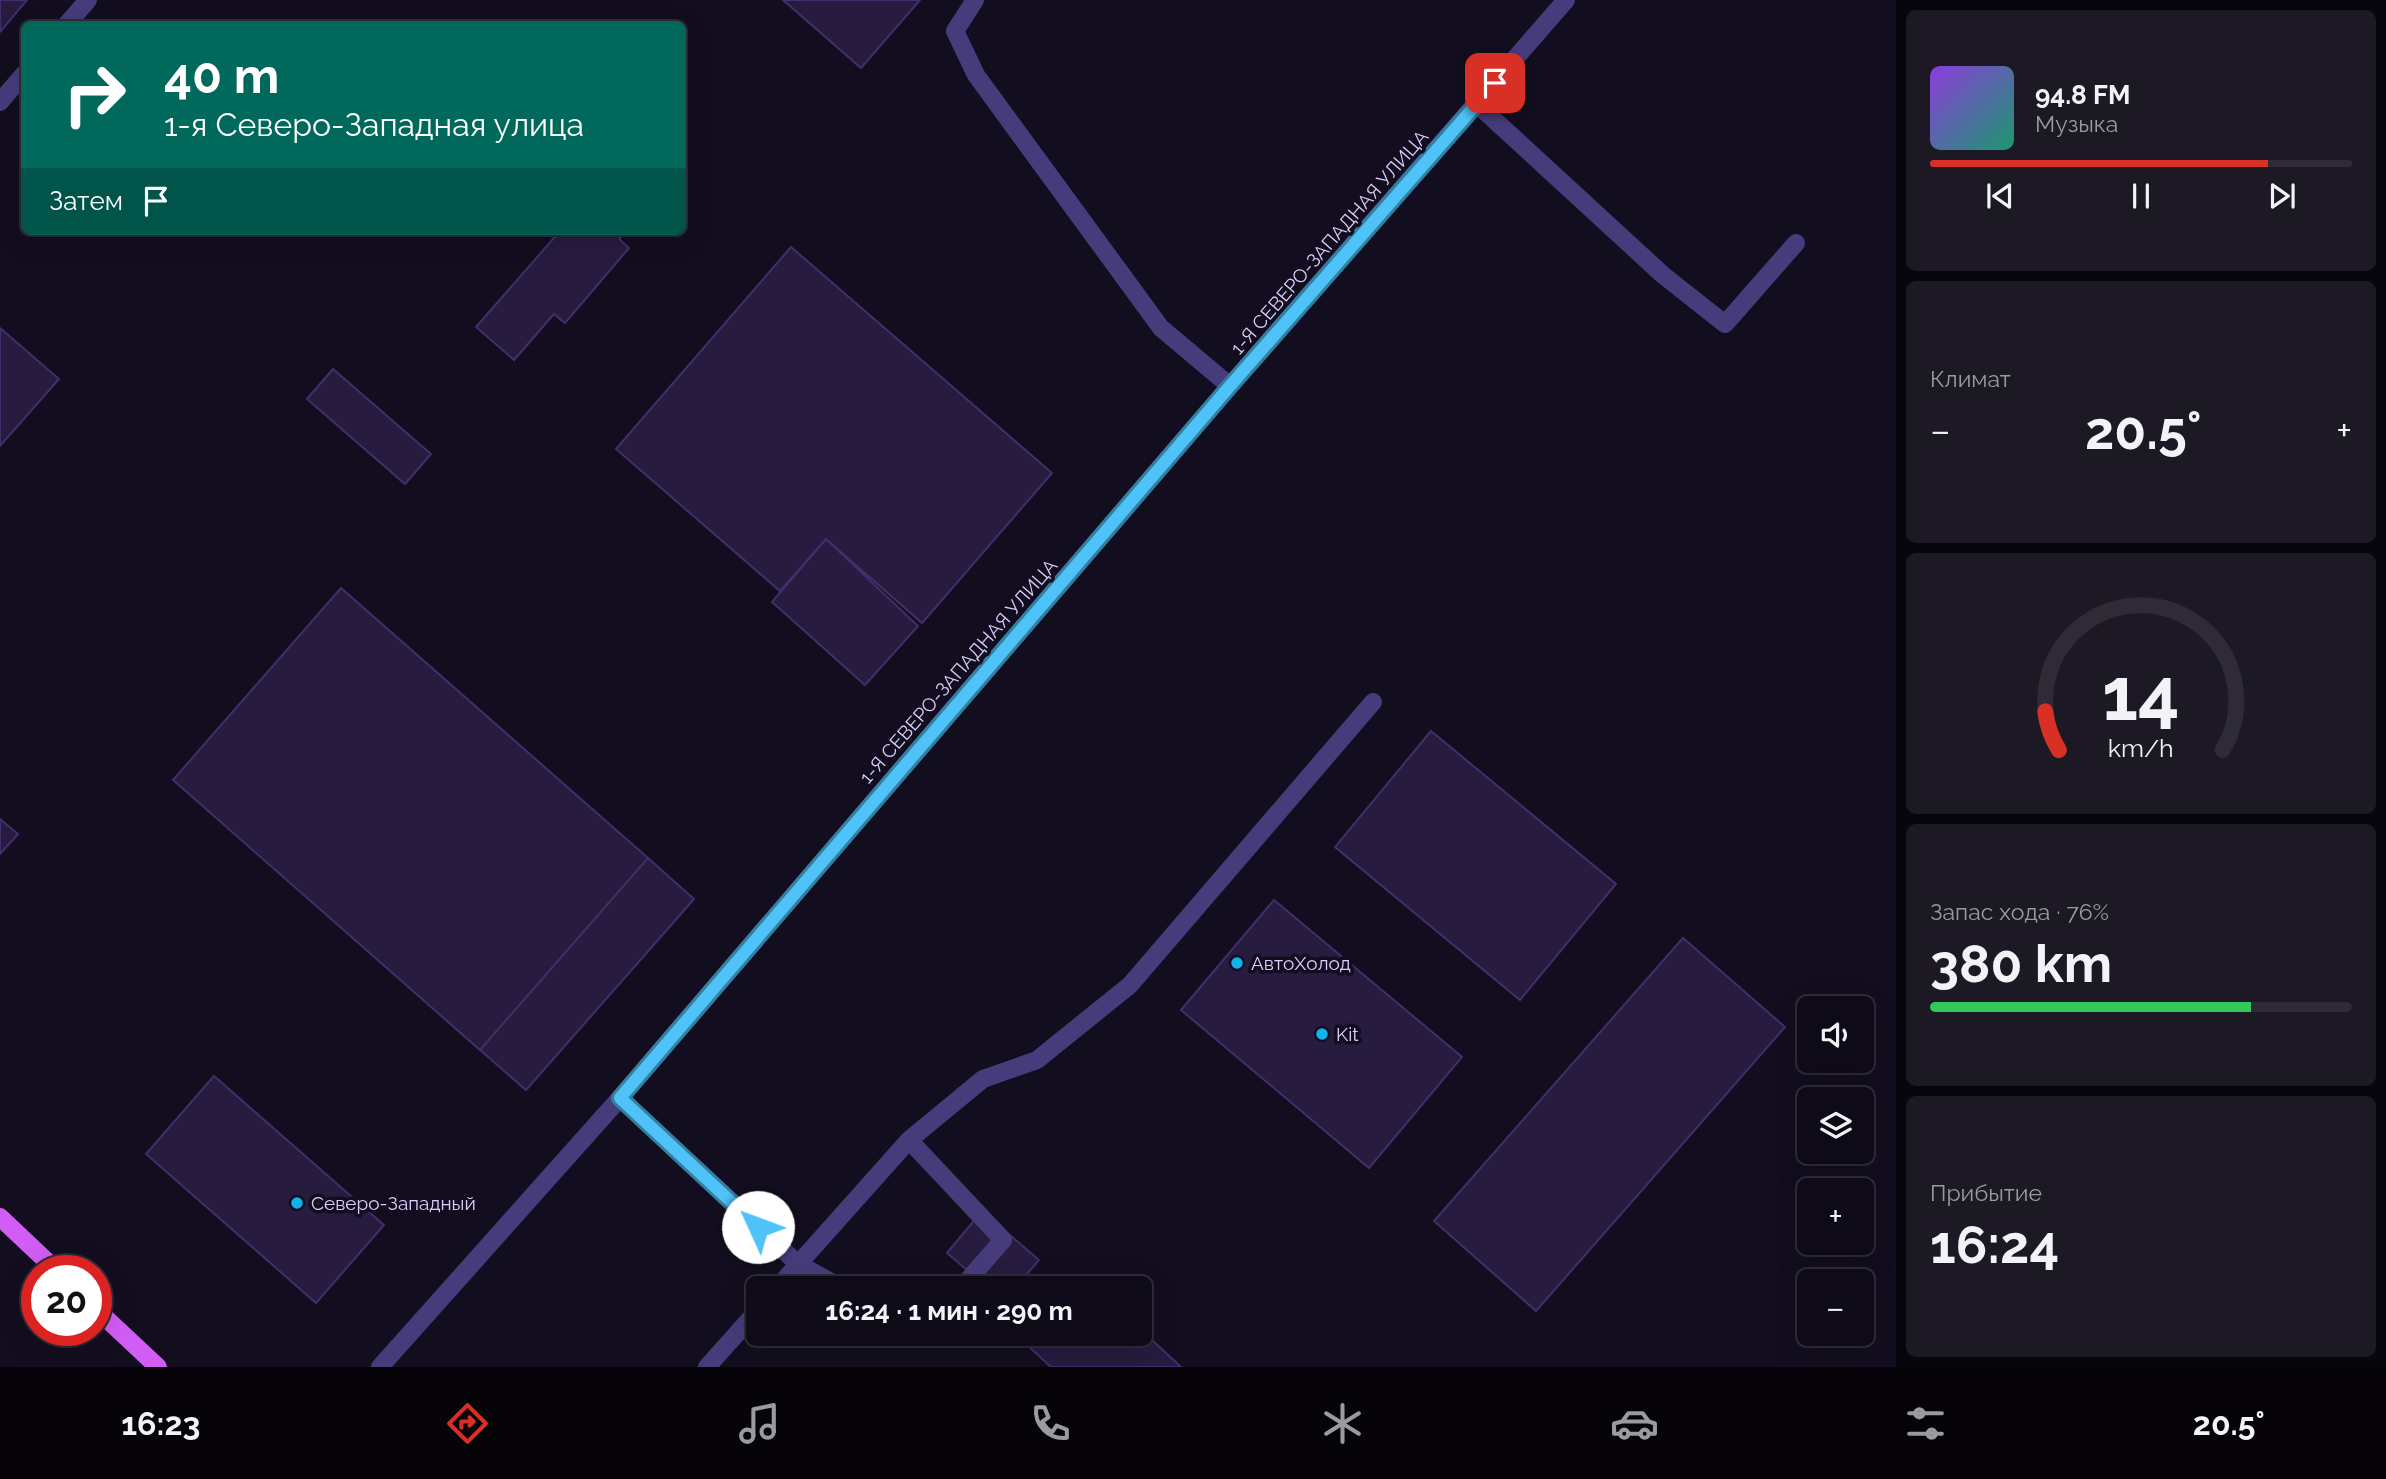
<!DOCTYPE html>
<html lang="ru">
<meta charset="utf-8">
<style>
body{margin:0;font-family:Raleway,sans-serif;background:#1c1824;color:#f1f3f6;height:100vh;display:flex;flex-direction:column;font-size:26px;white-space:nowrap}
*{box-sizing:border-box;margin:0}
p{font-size:23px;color:#9b9aa1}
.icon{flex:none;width:38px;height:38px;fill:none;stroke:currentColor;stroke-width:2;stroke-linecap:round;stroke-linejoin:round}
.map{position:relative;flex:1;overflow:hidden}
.sheet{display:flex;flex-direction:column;gap:10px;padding:10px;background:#08060d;width:490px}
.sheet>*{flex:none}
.guide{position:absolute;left:21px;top:21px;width:665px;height:214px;border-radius:10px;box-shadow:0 7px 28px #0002,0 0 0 2px #2e2b36;background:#00695c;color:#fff;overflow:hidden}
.buttons{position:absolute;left:1797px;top:996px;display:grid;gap:14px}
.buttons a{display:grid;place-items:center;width:77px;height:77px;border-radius:10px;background:#0e0a17;box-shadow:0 7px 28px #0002,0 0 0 2px #2e2b36;font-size:35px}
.speed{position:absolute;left:21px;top:1255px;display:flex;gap:14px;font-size:35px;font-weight:700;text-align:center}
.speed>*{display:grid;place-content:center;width:91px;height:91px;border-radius:50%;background:#0e0a17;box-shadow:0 7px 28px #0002,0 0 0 2px #2e2b36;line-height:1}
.speed .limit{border:10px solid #d22;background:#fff;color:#111}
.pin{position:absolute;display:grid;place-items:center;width:60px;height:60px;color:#fff;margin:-30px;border-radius:14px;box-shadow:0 4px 10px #0006}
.me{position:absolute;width:77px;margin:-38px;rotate:313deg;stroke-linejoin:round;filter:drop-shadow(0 0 5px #0008)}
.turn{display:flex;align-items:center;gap:24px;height:147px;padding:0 28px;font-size:32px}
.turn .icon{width:91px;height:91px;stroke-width:2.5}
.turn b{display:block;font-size:49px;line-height:60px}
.then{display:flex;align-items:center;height:66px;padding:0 28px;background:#0003;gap:14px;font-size:26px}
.big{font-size:52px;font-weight:700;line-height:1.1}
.sheet .card{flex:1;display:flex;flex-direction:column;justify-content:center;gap:10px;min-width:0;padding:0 24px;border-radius:10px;background:#1c1824}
.sheet .dial{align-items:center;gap:0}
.dial svg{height:182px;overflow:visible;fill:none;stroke:#2e2b36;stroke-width:7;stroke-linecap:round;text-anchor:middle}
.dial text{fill:#f1f3f6;stroke:none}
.song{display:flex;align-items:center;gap:21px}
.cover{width:84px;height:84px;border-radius:10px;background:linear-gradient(135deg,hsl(270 70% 55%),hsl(160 70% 35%))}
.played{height:7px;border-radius:4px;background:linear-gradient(90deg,#d93025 80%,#2e2b36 80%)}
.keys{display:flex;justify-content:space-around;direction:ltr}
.heat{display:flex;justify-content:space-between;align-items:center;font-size:38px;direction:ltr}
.charge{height:10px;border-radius:5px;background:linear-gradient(90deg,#34c759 76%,#2e2b36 0)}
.trip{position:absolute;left:746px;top:1276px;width:406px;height:70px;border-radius:10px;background:#0e0a17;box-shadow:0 7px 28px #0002,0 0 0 2px #2e2b36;font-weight:700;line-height:70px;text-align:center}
.dock{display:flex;height:112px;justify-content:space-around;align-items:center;background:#060409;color:#9b9aa1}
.dock .icon{width:49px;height:49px}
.dock .current{color:#d93025}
.dock b{font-size:32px;color:#f1f3f6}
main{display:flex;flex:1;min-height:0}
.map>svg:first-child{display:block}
</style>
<main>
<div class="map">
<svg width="1896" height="1367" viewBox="0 0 1896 1367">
<rect width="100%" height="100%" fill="#130e1f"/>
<!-- building -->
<path fill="#271b3f" stroke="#422e6a" stroke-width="2" d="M0,0H27L0,32Z
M783,0H920L861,68Z
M560,231H626L619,239L629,248L565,323L554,314L514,360L476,327Z
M791,247L1052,473L922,623L826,539L780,591L616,449Z
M0,328L59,379L0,446Z
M333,369L431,454L405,484L307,399Z
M826,539L918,626L865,685L772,602Z
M341,588L648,858L480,1050L173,780Z
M1431,731L1616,884L1520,1000L1335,847Z
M0,819L18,834L0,854Z
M648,858L694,899L526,1090L480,1050Z
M1274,900L1462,1057L1369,1168L1181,1010Z
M1683,938L1785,1027L1536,1311L1434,1221Z
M214,1076L384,1225L316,1303L146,1154Z
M982,1211L1039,1260L1015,1288H988L947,1253Z
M1139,1328L1181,1367H1051L1015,1334H1139Z"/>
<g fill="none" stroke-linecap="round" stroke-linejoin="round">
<!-- minor -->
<path stroke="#473c7b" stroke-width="18" d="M975,0L955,31L976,75L1161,328L1230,386
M67,24L88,0
M0,102L24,74
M1477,104L1663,275L1725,324L1796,243
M620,1098L798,1264L842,1288
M909,1140L1003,1240L961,1288
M777,1288L909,1140L983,1079L1037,1060L1130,985L1373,702
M380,1367L620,1098L1230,386L1566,0
M707,1367L758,1310"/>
<!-- major -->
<path stroke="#d25df5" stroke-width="18" d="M0,1217L56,1270
M96,1309L158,1367"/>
</g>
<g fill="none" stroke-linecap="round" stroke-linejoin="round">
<defs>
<path id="route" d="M758,1227L620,1098L1230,386L1495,83"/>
</defs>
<!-- route casing -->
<use href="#route" stroke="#337fa1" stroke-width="18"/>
<!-- route -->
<use href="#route" stroke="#4fc3f7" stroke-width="12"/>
</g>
<!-- markers -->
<g fill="#0eb4e9" stroke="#130e1f" stroke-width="2.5">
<circle cx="1237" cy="963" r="7"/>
<circle cx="1322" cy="1034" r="7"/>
<circle cx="297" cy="1203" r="7"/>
</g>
<g text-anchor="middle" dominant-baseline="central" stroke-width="7" stroke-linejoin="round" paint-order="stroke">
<!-- street labels -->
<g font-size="19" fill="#dacffc" stroke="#130e1f">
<text transform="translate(1329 242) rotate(-49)">1-Я СЕВЕРО-ЗАПАДНАЯ УЛИЦА</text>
<text transform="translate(958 671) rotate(-49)">1-Я СЕВЕРО-ЗАПАДНАЯ УЛИЦА</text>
</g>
<!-- poi labels -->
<g font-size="19" fill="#dacffc" stroke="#130e1f" text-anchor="start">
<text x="1251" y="963">АвтоХолод</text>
<text x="1336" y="1034">Kit</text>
<text x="311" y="1203">Северо-Западный</text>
</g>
</g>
</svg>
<div class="buttons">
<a><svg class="icon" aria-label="sound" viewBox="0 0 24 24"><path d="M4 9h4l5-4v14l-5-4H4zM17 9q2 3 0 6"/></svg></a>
<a><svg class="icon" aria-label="layers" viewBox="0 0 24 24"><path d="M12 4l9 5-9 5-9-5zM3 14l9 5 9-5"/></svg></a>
<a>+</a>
<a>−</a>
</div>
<div class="speed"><div class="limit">20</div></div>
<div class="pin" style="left:1495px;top:83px;background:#d93025"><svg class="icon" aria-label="arrive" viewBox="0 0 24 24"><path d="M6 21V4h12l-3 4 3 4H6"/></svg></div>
<svg class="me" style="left:758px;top:1227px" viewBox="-20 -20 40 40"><circle r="19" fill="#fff"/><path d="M0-13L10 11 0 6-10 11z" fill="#4fc3f7"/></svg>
<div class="trip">16:24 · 1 мин · 290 m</div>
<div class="guide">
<div class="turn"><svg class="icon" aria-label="right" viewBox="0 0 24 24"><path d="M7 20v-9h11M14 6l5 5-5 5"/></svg><div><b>40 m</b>1-я Северо-Западная улица</div></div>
<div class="then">Затем<svg class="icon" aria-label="arrive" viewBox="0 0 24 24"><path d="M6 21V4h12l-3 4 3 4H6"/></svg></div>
</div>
</div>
<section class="sheet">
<div class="card">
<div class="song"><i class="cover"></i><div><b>94.8 FM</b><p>Музыка</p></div></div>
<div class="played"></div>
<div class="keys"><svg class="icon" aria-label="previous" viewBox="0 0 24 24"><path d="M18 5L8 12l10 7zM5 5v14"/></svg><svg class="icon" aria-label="pause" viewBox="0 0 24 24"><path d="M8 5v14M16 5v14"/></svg><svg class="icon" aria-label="next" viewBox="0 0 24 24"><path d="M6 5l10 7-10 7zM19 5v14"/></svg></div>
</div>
<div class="card"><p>Климат</p>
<div class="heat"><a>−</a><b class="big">20.5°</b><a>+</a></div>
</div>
<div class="card dial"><svg viewBox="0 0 100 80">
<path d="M14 69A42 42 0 1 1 86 69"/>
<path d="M14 69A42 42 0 0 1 8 52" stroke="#d93025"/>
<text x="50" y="56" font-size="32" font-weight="700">14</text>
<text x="50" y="72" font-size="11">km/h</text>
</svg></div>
<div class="card"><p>Запас хода · 76%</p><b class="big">380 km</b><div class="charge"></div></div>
<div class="card"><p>Прибытие</p><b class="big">16:24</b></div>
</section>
</main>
<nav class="dock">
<b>16:23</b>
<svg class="icon current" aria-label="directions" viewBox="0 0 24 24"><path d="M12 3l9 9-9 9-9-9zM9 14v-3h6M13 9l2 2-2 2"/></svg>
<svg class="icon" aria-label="music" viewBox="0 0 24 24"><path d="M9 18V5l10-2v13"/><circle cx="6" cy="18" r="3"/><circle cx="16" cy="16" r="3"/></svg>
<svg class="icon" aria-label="phone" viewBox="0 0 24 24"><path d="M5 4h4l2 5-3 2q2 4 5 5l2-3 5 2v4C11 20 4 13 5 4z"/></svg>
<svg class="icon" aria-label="climate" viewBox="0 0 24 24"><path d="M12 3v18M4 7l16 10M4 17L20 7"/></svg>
<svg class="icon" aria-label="car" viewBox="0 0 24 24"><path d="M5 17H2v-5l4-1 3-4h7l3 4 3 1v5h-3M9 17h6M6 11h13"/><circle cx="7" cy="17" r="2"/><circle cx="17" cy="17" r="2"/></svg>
<svg class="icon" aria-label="filters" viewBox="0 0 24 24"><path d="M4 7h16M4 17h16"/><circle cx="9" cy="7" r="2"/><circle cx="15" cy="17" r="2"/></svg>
<b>20.5°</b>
</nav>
